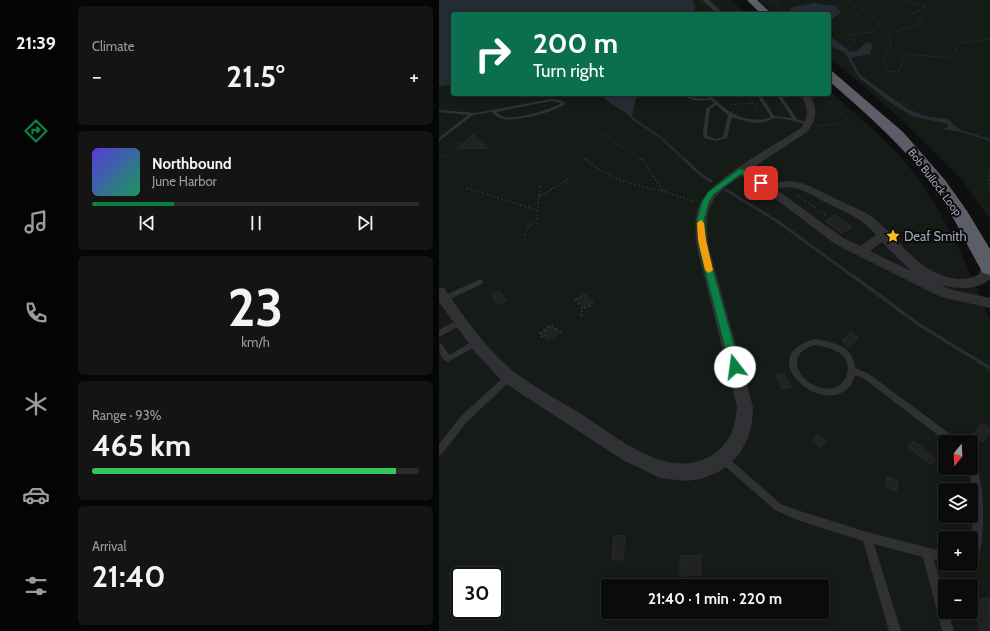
<!DOCTYPE html>
<meta charset="utf-8">
<style>
body{margin:0;font-family:Cabin,sans-serif;background:#141415;color:#f1f3f6;height:100vh;display:flex;flex-direction:column;font-size:15px;white-space:nowrap}
*{box-sizing:border-box;margin:0}
p{font-size:13px;color:#9a9b9d}
.icon{flex:none;width:22px;height:22px;fill:none;stroke:currentColor;stroke-width:2;stroke-linecap:round;stroke-linejoin:round}
.map{position:relative;flex:1;overflow:hidden}
.sheet{display:flex;flex-direction:column;gap:6px;padding:6px;background:#060607;width:367px}
.sheet>*{flex:none}
.guide{position:absolute;left:12px;top:12px;width:380px;height:84px;border-radius:4px;box-shadow:0 2px 10px #0003,0 0 0 1px #2b2b2d;background:#0b6e4f;color:#fff;overflow:hidden}
.needle{width:26px;rotate:198deg}
.tools{position:absolute;left:499px;top:435px;display:grid;gap:8px}
.tools a{display:grid;place-items:center;width:40px;height:40px;border-radius:4px;background:#0b0b0c;box-shadow:0 2px 10px #0003,0 0 0 1px #2b2b2d;font-size:20px}
.speed{position:absolute;left:12px;top:567px;display:flex;gap:8px;font-size:20px;font-weight:700;text-align:center}
.speed>*{display:grid;place-content:center;width:52px;height:52px;border-radius:50%;background:#0b0b0c;box-shadow:0 2px 10px #0003,0 0 0 1px #2b2b2d;line-height:1}
.speed .limit{border:2px solid #111;border-radius:6px;background:#fff;color:#111}
.pin{position:absolute;display:grid;place-items:center;width:34px;height:34px;color:#fff;margin:-17px;border-radius:8px;box-shadow:0 2px 6px #0006}
.me{position:absolute;width:44px;margin:-22px;rotate:345deg;stroke-linejoin:round;filter:drop-shadow(0 0 3px #0008)}
.turn{display:flex;align-items:center;gap:14px;height:84px;padding:0 16px;font-size:18px}
.turn .icon{width:52px;height:52px;stroke-width:2.5}
.turn b{display:block;font-size:28px;line-height:34px}
.big{font-size:30px;font-weight:700;line-height:1.1}
.sheet .widget{flex:1;display:flex;flex-direction:column;justify-content:center;gap:6px;min-width:0;padding:0 14px;border-radius:6px;background:#141415}
.sheet .dial{align-items:center;gap:0}
.dial b{font-size:52px;line-height:1}
.song{display:flex;align-items:center;gap:12px}
.cover{width:48px;height:48px;border-radius:6px;background:linear-gradient(135deg,hsl(250 70% 55%),hsl(150 70% 35%))}
.played{height:4px;border-radius:2px;background:linear-gradient(90deg,#0b8043 25%,#2b2b2d 25%)}
.keys{display:flex;justify-content:space-around;direction:ltr}
.heat{display:flex;justify-content:space-between;align-items:center;font-size:22px;direction:ltr}
.charge{height:6px;border-radius:3px;background:linear-gradient(90deg,#34c759 93%,#2b2b2d 0)}
.trip{position:absolute;left:162px;top:579px;width:228px;height:40px;border-radius:4px;background:#0b0b0c;box-shadow:0 2px 10px #0003,0 0 0 1px #2b2b2d;font-weight:700;line-height:40px;text-align:center}
main{display:flex;flex:1;min-height:0}
.dock{display:flex;flex-direction:column;width:72px;justify-content:space-around;align-items:center;background:#040405;color:#9a9b9d}
.dock .icon{width:28px;height:28px}
.dock .on{color:#0b8043}
.dock b{font-size:18px;color:#f1f3f6}
.map>svg:first-child{display:block}
</style>
<main>
<nav class="dock">
<b>21:39</b>
<svg class="icon on" aria-label="directions" viewBox="0 0 24 24"><path d="M12 3l9 9-9 9-9-9zM9 14v-3h6M13 9l2 2-2 2"/></svg>
<svg class="icon" aria-label="music" viewBox="0 0 24 24"><path d="M9 18V5l10-2v13"/><circle cx="6" cy="18" r="3"/><circle cx="16" cy="16" r="3"/></svg>
<svg class="icon" aria-label="phone" viewBox="0 0 24 24"><path d="M5 4h4l2 5-3 2q2 4 5 5l2-3 5 2v4C11 20 4 13 5 4z"/></svg>
<svg class="icon" aria-label="climate" viewBox="0 0 24 24"><path d="M12 3v18M4 7l16 10M4 17L20 7"/></svg>
<svg class="icon" aria-label="car" viewBox="0 0 24 24"><path d="M5 17H2v-5l4-1 3-4h7l3 4 3 1v5h-3M9 17h6M6 11h13"/><circle cx="7" cy="17" r="2"/><circle cx="17" cy="17" r="2"/></svg>
<svg class="icon" aria-label="filters" viewBox="0 0 24 24"><path d="M4 7h16M4 17h16"/><circle cx="9" cy="7" r="2"/><circle cx="15" cy="17" r="2"/></svg>
</nav>
<section class="sheet">
<div class="widget"><p>Climate</p>
<div class="heat"><a>−</a><b class="big">21.5°</b><a>+</a></div>
</div>
<div class="widget">
<div class="song"><i class="cover"></i><div><b>Northbound</b><p>June Harbor</p></div></div>
<div class="played"></div>
<div class="keys"><svg class="icon" aria-label="previous" viewBox="0 0 24 24"><path d="M18 5L8 12l10 7zM5 5v14"/></svg><svg class="icon" aria-label="pause" viewBox="0 0 24 24"><path d="M8 5v14M16 5v14"/></svg><svg class="icon" aria-label="next" viewBox="0 0 24 24"><path d="M6 5l10 7-10 7zM19 5v14"/></svg></div>
</div>
<div class="widget dial"><b>23</b><p>km/h</p></div>
<div class="widget"><p>Range · 93%</p><b class="big">465 km</b><div class="charge"></div></div>
<div class="widget"><p>Arrival</p><b class="big">21:40</b></div>
</section>
<div class="map">
<svg width="551" height="631" viewBox="0 0 551 631">
<rect width="100%" height="100%" fill="#0f0f10"/>
<!-- green -->
<path fill="#151b17" fill-rule="evenodd" d="M0,0H292L308,14H14V94H390V90C412,110 436,130 457,152C499,196 528,264 551,320V631H0ZM506,442H532V468H506ZM506,490H532V516H506ZM506,538H532V564H506ZM21,576H55V610H21ZM169,586H383V612H169ZM506,586H532V612H506Z
M319,0H551V220L523,180L460,117L403,68L390,59V14H335Z"/>
<!-- water -->
<path fill="#252d34" d="M0,0H253L257,7L254,14H14V85L0,86Z
M376,3L396,6L402,12L390,22V14H349L353,7Z
M390,35L411,52L418,51L427,42L434,44L431,54L412,58L421,75L469,109L486,116L508,119L522,130L551,139V141L522,132L502,129L509,127V124L473,116L452,103L420,78L406,53L390,44Z
M162,94H198L193,118C183,109 168,103 162,94Z"/>
<g fill="none" stroke-linecap="round" stroke-linejoin="round">
<!-- stream-far2 -->
<path stroke="#252d34" stroke-width="2" d="M192,115L193,118L221,137L246,160"/>
<!-- stream-far1 -->
<path stroke="#252d34" stroke-width="3" d="M245,159L262,175L272,181
M287,190L338,221L415,277"/>
<!-- stream -->
<path stroke="#252d34" stroke-width="3.5" d="M414,276L482,326L551,368"/>
</g>
<!-- building -->
<path fill="#222224" stroke="#29292d" d="M34,134L49,148L19,149Z
M396,215L403,220L413,227L402,233L386,221Z
M60,291L68,300L59,305L52,295Z
M146,294L154,302L146,307L137,299Z
M112,326L120,333L110,340L102,334Z
M412,332L419,338L410,347L403,341Z
M345,373L352,387L343,389L337,375Z
M543,423L551,429V432L544,442L534,435Z
M379,434L387,441L382,447L373,441Z
M475,441L497,459L492,465L469,447Z
M448,477L459,481L457,491L446,486Z
M186,535L184,560H173L175,536Z
M262,555V575L241,576V556Z
M551,598V631H542L532,603L542,602L541,599Z"/>
<g fill="none" stroke-linecap="round" stroke-linejoin="round">
<!-- path-far2 -->
<path stroke="#36373d" stroke-width="1" stroke-dasharray="1 1.5" stroke-linecap="butt" d="M335,0L339,4V9L343,14
M468,0L486,6L485,9L473,13L483,21L474,27L450,33L452,44L444,62L449,72L460,71L467,54L509,58L514,56L520,43L551,39
M290,11L294,14
M390,47L405,49L412,47L417,42L409,37V35L434,32L442,27L432,14L407,0
M311,94L310,96L318,112
M291,105L314,103
M378,126L399,124L407,119L382,94
M159,132L204,160
M129,142L147,160
M0,158C10,156 16,152 20,143L15,142"/>
<!-- path-far1 -->
<path stroke="#36373d" stroke-width="1.5" stroke-dasharray="1.5 2.5" stroke-linecap="butt" d="M146,159C168,178 196,186 224,191
M203,159L224,191L256,202
M551,172L549,175L551,188
M28,188L97,210
M101,196L128,181V176
M359,196L388,216
M86,235L88,228L98,218L101,185"/>
<!-- path -->
<path stroke="#36373d" stroke-width="2" stroke-dasharray="2 3" stroke-linecap="butt" d="M136,299L144,309
M143,316L141,314L144,309L155,304
M103,337L100,334L112,325L122,333"/>
<!-- service -->
<path fill="#303035" fill-rule="evenodd" d="M244,94C249,94 251,97 256,98C261,99 265,98 270,98L266,94H270C283,106 295,118 313,119C320,120 325,120 332,117L319,97L320,94H324L323,97L335,116L353,118L337,94H341L358,119L371,124L369,125C362,123 342,117 335,118C332,119 330,121 327,122C316,124 303,121 293,117L288,138L277,141L265,138L264,134L267,109L275,103L272,100C261,101 252,102 244,94ZM277,105L289,115L284,137L277,139L269,136L268,134L271,109Z
M112,99L121,100L127,103C118,112 76,122 64,119C59,118 56,115 53,112L34,115L0,141V138L29,115L0,112V110L37,113ZM112,101L122,103C113,110 77,119 65,117C62,116 60,114 57,112Z
M39,280H43L44,282L43,284L7,301H3L2,299L3,297Z
M21,319L24,320L25,322L24,324L0,337V330Z
M376,339C394,342 415,346 416,368L430,374L518,439L519,442H508L424,378L416,375C414,379 413,383 411,386C383,419 312,356 376,339ZM376,345C386,347 394,348 402,354C413,362 410,382 397,387C371,397 336,356 376,345Z
M36,340L39,341L40,343L39,345L9,362C1,359 0,351 0,343L3,344L10,355Z
M70,374L73,375L74,377L73,379L27,423L3,454L0,455V444L21,417L67,375Z
M284,455L287,456L342,504L358,510L428,532L506,552V562L495,560L506,600V612H509L515,631H503L484,557L435,544L462,631H450L424,541L358,520L336,510L281,462L280,459L281,456Z
M532,458L535,459C546,486 546,524 541,552L540,556L532,559C532,529 538,498 529,468H532Z"/>
<!-- minor -->
<path fill="#303035" fill-rule="evenodd" d="M263,0H270L285,14H278Z
M361,94H369C380,107 378,119 368,132L309,171L330,184C362,175 375,190 402,201C414,207 426,211 437,220C463,242 478,271 513,278C523,280 532,279 540,274L544,259L551,258V279C538,291 518,289 502,285L510,289L551,298V308L502,297L396,244L318,185L302,176C270,197 264,209 270,248L314,407L313,422L310,436L301,453L292,463L281,471L262,479L247,481L221,478L184,460L64,382L36,352L0,302V287L5,288C24,315 42,342 66,364C87,383 115,397 139,412C176,435 230,484 275,454C292,442 296,426 298,407L258,248C256,234 255,219 260,205C271,179 336,145 362,128C371,116 369,106 361,94ZM349,187C366,188 378,199 394,206C410,214 425,220 437,235L421,246L404,238L337,189ZM443,242L472,271L431,251Z"/>
<!-- motorway -->
<path fill="#5c5e67" fill-rule="evenodd" d="M308,0H318L333,14H322Z
M390,71L394,72L464,132L506,180L528,211L551,249V275L544,273C529,248 518,222 502,198C472,152 431,117 390,81Z"/>
</g>
<!-- route -->
<path fill="#0b8043" stroke="#07532c" d="M300,169H304L326,183L320,184L302,174L275,194L270,202L265,220L268,248L301,367L296,371L291,367L260,248L258,220L263,202L269,192Z"/>
<!-- slow -->
<path fill="#f59e0b" d="M262,220L265,223L267,240L274,270L270,273L266,270L259,240L258,223Z"/>
<!-- icons -->
<defs>
<symbol id="sight-bare" viewBox="-9 -9 18 18"><path d="M0-6L1.8-2.2L6-1.7L2.9 1.2L3.7 5.4L0 3.3L-3.7 5.4L-2.9 1.2L-6-1.7L-1.8-2.2Z" fill="#f8bc20" stroke="#0a0a0b" stroke-width="2.5" paint-order="stroke"/></symbol>
</defs>
<g fill-rule="evenodd">
<use href="#sight-bare" x="444" y="226" width="20" height="20"/>
</g>
<g text-anchor="middle" dominant-baseline="central" stroke-width="4" stroke-linejoin="round" paint-order="stroke">
<!-- far-street labels -->
<g font-size="11" fill="#9fa4b2" stroke="#0a0a0b">
<text transform="translate(496 182) rotate(53)">Bob Bullock Loop</text>
</g>
<!-- poi labels -->
<g font-size="13" fill="#9fa4b2" stroke="#0a0a0b" text-anchor="start">
<text x="465" y="236">Deaf Smith</text>
</g>
</g>
</svg>
<div class="tools">
<a><svg class="needle" viewBox="-14 -14 28 28"><path d="M0-13l5 13h-10z" fill="#e53935"/><path d="M0 13l5-13h-10z" fill="#9a9b9d"/></svg></a>
<a><svg class="icon" aria-label="layers" viewBox="0 0 24 24"><path d="M12 4l9 5-9 5-9-5zM3 14l9 5 9-5"/></svg></a>
<a>+</a>
<a>−</a>
</div>
<div class="speed"><div class="limit">30</div></div>
<div class="pin" style="left:322px;top:183px;background:#d93025"><svg class="icon" aria-label="arrive" viewBox="0 0 24 24"><path d="M6 21V4h12l-3 4 3 4H6"/></svg></div>
<svg class="me" style="left:296px;top:367px" viewBox="-20 -20 40 40"><circle r="19" fill="#fff"/><path d="M0-13L10 11 0 6-10 11z" fill="#0b8043"/></svg>
<div class="trip">21:40 · 1 min · 220 m</div>
<div class="guide">
<div class="turn"><svg class="icon" aria-label="right" viewBox="0 0 24 24"><path d="M7 20v-9h11M14 6l5 5-5 5"/></svg><div><b>200 m</b>Turn right</div></div>
</div>
</div>
</main>
